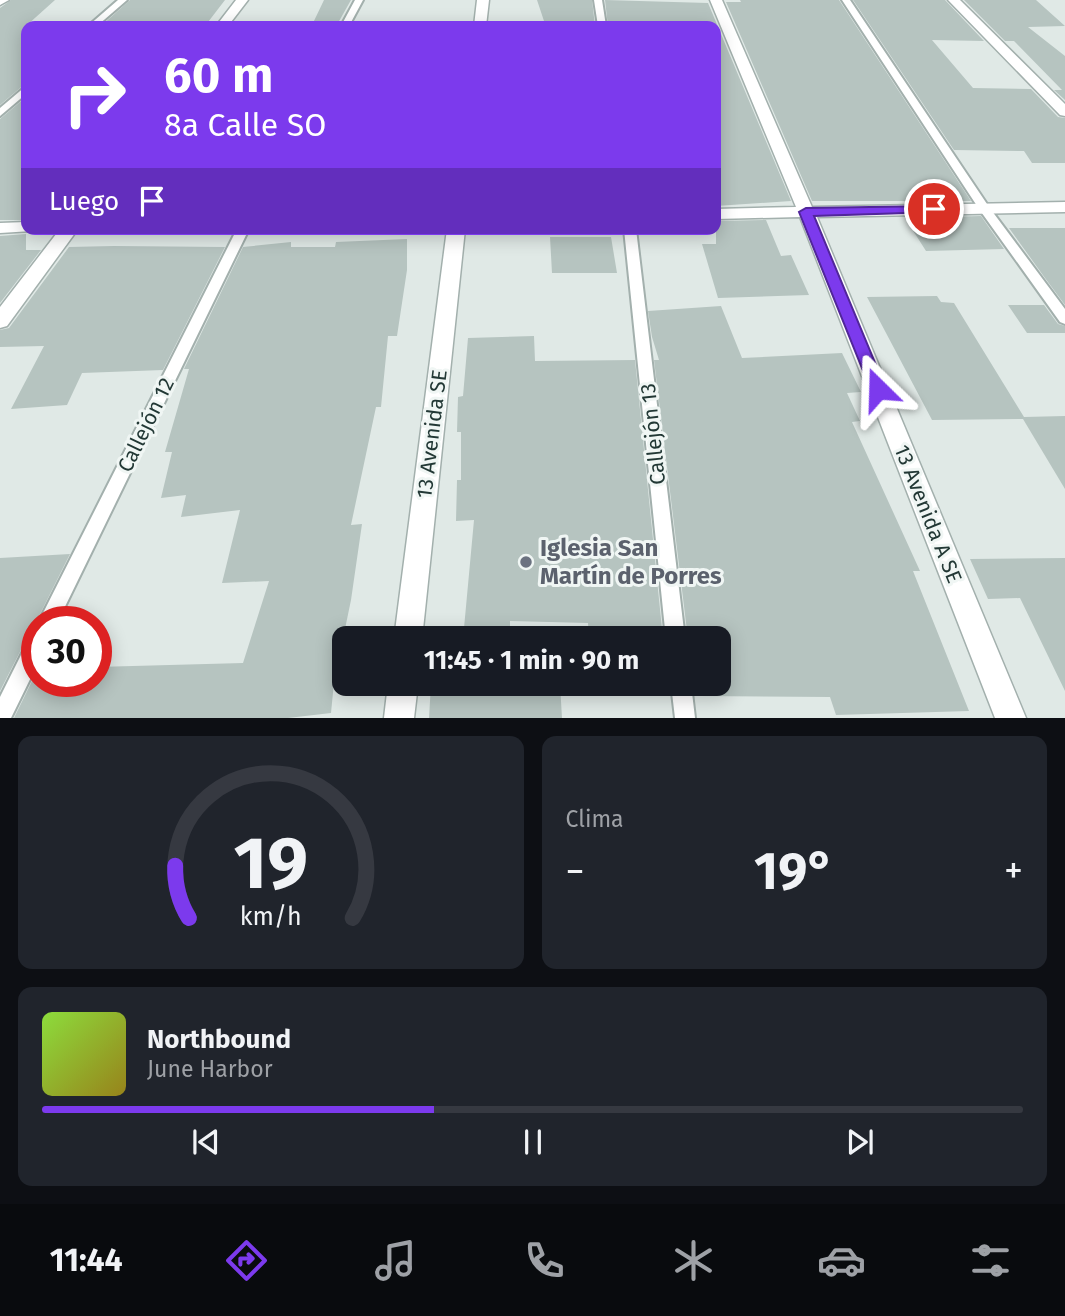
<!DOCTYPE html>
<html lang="es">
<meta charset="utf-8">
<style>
body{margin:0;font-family:"Fira Sans",sans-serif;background:#20242c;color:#f1f3f6;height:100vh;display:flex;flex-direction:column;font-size:26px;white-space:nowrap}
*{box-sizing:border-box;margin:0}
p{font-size:23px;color:#9ea1a6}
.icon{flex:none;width:38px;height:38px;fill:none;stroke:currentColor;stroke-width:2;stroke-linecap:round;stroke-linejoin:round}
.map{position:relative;height:718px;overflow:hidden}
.details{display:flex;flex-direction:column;gap:18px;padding:18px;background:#0d0f14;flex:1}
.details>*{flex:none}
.top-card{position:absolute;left:21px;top:21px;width:700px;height:214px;border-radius:14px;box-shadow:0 4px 18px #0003;background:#7c3aed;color:#fff;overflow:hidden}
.speed{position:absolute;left:21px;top:606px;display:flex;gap:14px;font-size:35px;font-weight:700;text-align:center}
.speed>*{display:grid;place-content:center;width:91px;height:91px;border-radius:50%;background:#171b24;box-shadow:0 4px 18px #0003;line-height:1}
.speed .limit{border:10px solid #d22;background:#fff;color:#111}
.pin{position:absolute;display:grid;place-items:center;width:60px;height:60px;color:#fff;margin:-30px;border:4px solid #fff;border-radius:50%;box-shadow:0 2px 7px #0007}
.me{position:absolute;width:77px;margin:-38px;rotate:338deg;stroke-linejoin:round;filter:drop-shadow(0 0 5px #0008)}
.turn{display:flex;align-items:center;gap:24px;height:147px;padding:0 28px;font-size:32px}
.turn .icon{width:91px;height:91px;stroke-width:2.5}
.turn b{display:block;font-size:49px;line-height:60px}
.then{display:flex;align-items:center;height:66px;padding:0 28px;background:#0003;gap:14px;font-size:26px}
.big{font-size:52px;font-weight:700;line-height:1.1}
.details .card{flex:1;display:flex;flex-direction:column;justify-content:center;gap:10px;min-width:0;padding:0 24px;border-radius:14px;background:#20242c}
.details .dial{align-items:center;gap:0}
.dial svg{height:182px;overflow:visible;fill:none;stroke:#363941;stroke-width:7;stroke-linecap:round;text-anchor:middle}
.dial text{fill:#f1f3f6;stroke:none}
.song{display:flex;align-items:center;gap:21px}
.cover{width:84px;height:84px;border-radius:10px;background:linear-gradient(135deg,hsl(90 70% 55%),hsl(50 70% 35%))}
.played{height:7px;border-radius:4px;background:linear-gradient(90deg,#7c3aed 40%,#363941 40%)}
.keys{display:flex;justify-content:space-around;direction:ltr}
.heat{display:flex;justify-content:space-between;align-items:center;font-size:38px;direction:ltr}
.details .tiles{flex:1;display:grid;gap:18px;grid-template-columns:1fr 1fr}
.card:last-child{grid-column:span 2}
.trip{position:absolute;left:332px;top:626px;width:399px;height:70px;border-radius:14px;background:#171b24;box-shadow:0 4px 18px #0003;font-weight:700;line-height:70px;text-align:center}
.dock{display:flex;height:112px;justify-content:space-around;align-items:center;background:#090b0e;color:#9ea1a6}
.dock .icon{width:49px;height:49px}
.dock .selected{color:#7c3aed}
.dock b{font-size:32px;color:#f1f3f6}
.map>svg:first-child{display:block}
</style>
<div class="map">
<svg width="1065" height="718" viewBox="0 0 1065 718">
<rect width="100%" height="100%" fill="#e0e9e6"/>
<!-- building -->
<path fill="#b6c4c0" d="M11,0H55L26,26V83L0,105V8Z
M130,0H225L205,26H101Z
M324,0H351L338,23H313Z
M537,0H592L595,26H550V24H545Z
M605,0L708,3L791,201L716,206V26H608Z
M740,0H839L971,201H812L726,2H741Z
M853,0H945L984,41L932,40L973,88L1031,89L1058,117L1065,118V163H1032L1024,151L954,150Z
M964,0H1036L1065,26L1028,27L1065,56V100L1054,90H1062L1014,41H1005Z
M26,97V220H0V119Z
M981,216L1004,249L926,251L905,218Z
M766,220L781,256L791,255L809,295L718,298L702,244H716V221Z
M1009,228H1065V305L1045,278Z
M26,234V250H41L0,303V236Z
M550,237H611L617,273H552Z
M407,239V270L397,336H388L381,407H376L351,525L362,524L351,600L340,653L337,652L331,713L288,718H14L32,681H96V667L243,663L269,581L222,583L240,510L181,517L186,495L161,498L172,452H165L189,369H184L243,247L291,242V247H335L336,242Z
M114,246L225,247L163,370L82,373L67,405L11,409L44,346L0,347V330L9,328L69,247Z
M937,296L941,302L954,303L1024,417L1065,416V489L1023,419L932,420L867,297Z
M1008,305H1044L1058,324L1065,326V333H1027Z
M721,306L742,358L842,353L861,392L847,393L860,421L852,422L920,571H913L969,711L836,715L830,697L699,696L697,684H719V639H688L654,360H659L652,337L648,311Z
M534,336L535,361L635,360L663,639H589L588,623L510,621V639H434V629L464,628L474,520L456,521L457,480H461V432H457L458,397L463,396L468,338Z
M70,554L37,620L33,633L28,636L0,691V558Z
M1065,558V691L1020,598L988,599L970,559Z
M431,684H560L562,718H429Z"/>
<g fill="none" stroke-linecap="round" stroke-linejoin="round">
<defs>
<path id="service" d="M118,0H127L97,26H88Z
M355,0H363L349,26H341Z
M594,0H602L606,26H598Z
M842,0H850L989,207L1065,309V324L1060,322L979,209Z
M26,86V94L0,116V108Z
M237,229H249L58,621H39Z
M624,229H636L685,639H666Z
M37,635V665L11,718H0V697L30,637Z
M671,684H691L695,718H675Z"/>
<path id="minor" d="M0,0H9L0,5Z
M236,0H248L228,26H216Z
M477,0H489L486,26H474Z
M710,0H722L812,207L1065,202V212L817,217L1026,718H995L800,217L716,219V209L796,207Z
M948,0H960L1065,104V116L1060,115Z
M26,222V229L32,231L0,233V223Z
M60,229H78L7,326L0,328V307Z
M447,229H465L422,639H394Z
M388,684H418L414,718H384Z"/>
</defs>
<!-- service casing -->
<use href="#service" stroke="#a3b0ad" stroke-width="4"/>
<!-- minor casing -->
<use href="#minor" stroke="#a3b0ad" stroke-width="3"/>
<!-- service -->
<use href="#service" fill="#fff" fill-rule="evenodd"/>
<!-- minor -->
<use href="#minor" fill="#fff" fill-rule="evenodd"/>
</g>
<!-- route -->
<path fill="#7c3aed" stroke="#51269a" stroke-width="2" d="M934,206L938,207V212L814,216L886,389L883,393H872L799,212L806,208Z"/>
<!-- markers -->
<circle fill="#6b7280" stroke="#f0f6f4" stroke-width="2.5" cx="526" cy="562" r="7"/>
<g text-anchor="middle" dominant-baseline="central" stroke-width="6" stroke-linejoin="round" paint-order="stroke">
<!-- street labels -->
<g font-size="21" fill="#223835" stroke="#f0f6f4">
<text transform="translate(146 425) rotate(-64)">Callejón 12</text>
<text transform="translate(432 434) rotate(-83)">13 Avenida SE</text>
<text transform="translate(653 434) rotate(-96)">Callejón 13</text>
<text transform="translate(928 514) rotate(68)">13 Avenida A SE</text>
</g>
<!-- near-worship labels -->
<g font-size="24" font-weight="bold" fill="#5b616d" stroke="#f0f6f4" text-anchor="start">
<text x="540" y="548">Iglesia San<tspan x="540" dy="28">Martín de Porres</tspan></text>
</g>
</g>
</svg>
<div class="speed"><div class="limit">30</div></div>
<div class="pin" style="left:934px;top:209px;background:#d93025"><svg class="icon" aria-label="arrive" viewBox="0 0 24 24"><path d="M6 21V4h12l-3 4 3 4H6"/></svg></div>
<svg class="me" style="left:878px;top:389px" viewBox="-20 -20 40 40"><path d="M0-17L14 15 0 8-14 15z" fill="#7c3aed" stroke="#fff" stroke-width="4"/></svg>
<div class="trip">11:45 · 1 min · 90 m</div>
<div class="top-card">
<div class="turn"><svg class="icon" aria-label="right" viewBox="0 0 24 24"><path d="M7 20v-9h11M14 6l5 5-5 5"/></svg><div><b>60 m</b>8a Calle SO</div></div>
<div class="then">Luego<svg class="icon" aria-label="arrive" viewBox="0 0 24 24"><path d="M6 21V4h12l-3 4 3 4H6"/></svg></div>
</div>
</div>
<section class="details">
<div class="tiles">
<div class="card dial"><svg viewBox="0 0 100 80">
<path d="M14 69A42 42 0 1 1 86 69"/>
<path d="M14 69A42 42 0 0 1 8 46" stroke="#7c3aed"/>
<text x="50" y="56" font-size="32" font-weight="700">19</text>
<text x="50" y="72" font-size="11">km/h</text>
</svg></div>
<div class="card"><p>Clima</p>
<div class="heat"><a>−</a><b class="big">19°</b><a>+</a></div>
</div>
<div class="card">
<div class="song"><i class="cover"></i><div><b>Northbound</b><p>June Harbor</p></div></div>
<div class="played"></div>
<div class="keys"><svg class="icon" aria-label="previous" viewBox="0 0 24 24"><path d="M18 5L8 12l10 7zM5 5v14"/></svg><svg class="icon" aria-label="pause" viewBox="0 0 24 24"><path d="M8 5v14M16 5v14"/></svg><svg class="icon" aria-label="next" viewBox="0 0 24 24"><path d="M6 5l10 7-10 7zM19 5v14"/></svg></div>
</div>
</div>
</section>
<nav class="dock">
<b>11:44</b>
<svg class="icon selected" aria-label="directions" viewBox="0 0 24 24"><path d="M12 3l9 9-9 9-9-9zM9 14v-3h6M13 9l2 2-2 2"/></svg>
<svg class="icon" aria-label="music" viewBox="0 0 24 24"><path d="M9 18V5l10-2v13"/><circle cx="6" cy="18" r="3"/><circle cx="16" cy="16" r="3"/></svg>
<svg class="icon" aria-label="phone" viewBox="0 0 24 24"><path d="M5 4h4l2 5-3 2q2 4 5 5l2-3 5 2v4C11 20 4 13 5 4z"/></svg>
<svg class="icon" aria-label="climate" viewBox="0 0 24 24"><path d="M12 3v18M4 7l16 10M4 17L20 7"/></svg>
<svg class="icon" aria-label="car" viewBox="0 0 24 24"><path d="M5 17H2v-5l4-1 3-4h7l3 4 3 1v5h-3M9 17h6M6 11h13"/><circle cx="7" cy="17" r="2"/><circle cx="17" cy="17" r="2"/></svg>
<svg class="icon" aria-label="filters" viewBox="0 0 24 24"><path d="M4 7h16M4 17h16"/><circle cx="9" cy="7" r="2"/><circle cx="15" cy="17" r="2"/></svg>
</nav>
